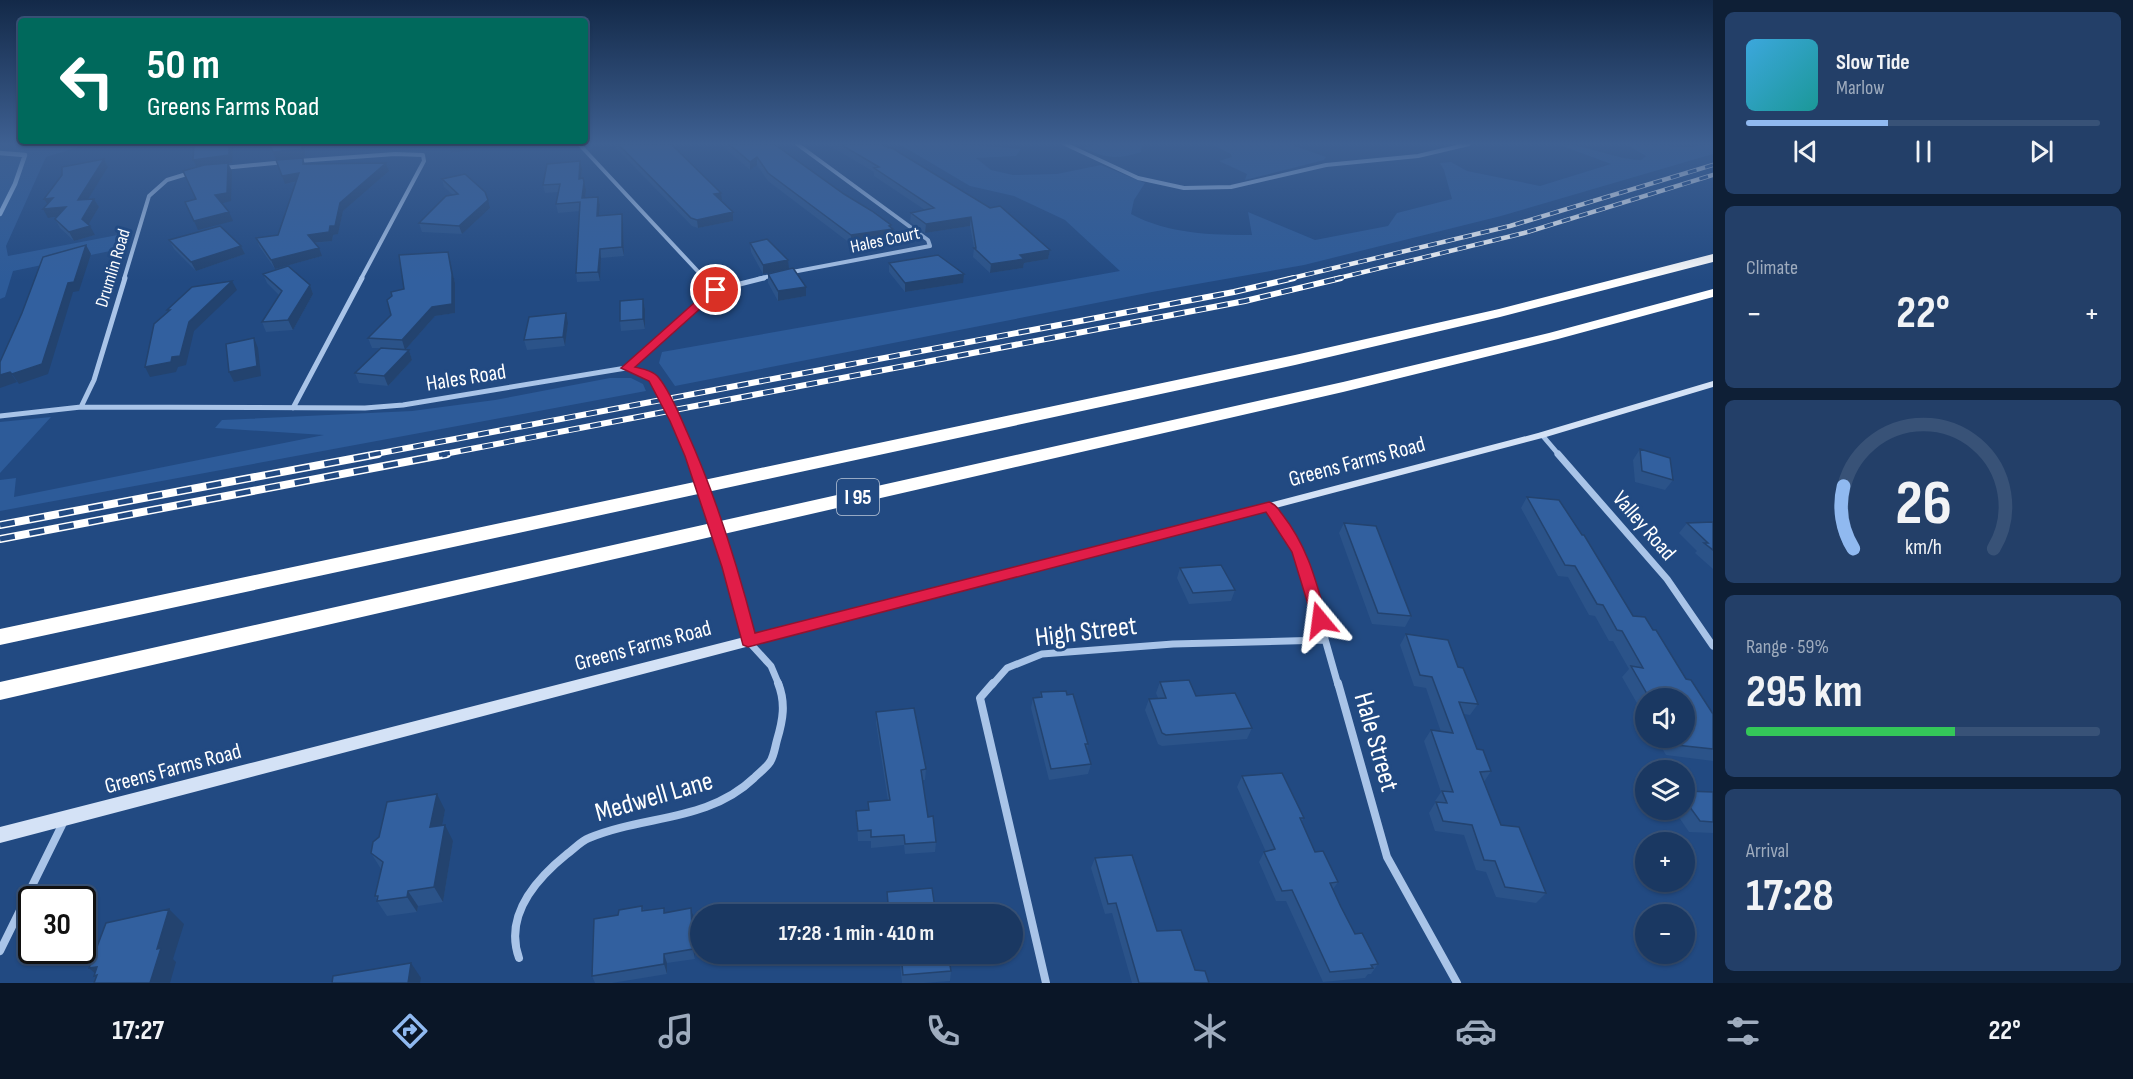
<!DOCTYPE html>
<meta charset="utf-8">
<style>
body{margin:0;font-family:"Sofia Sans Condensed",sans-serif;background:#233f68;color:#f1f3f6;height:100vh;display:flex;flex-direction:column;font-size:22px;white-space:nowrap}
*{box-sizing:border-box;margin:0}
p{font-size:20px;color:#9facbe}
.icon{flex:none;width:33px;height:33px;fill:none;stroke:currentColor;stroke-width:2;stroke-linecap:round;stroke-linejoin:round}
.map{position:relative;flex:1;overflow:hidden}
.details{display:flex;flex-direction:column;gap:12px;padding:12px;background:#0e1f36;width:420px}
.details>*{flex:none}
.guide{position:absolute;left:18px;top:18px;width:570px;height:126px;border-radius:6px;box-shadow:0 2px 4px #0004,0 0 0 2px #385277;background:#00695c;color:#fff;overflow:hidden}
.buttons{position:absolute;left:1635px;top:688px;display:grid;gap:12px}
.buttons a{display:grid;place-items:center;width:60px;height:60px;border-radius:50%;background:#1a3862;box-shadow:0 2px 4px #0004,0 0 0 2px #385277;font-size:30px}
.speed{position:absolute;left:18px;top:886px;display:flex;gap:12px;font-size:30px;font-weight:700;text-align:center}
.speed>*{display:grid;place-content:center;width:78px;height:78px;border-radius:50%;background:#1a3862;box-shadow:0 2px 4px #0004,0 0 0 2px #385277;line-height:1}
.speed .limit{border:3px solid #111;border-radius:9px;background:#fff;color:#111}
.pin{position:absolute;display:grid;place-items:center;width:51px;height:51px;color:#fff;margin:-26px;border:3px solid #fff;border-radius:50%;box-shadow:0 2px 6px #0007}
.me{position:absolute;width:66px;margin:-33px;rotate:344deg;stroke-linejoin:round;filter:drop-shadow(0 0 4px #0008)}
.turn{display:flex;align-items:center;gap:21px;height:126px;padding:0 30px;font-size:27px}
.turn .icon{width:78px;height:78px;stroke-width:2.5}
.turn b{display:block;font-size:42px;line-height:51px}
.big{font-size:45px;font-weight:700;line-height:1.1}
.details .tile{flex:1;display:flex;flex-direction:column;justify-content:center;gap:9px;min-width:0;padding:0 21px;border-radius:9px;background:#233f68}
.details .dial{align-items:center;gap:0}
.dial svg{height:156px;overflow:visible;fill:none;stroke:#385277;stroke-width:7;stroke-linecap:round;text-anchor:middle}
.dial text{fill:#f1f3f6;stroke:none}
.song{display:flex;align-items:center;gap:18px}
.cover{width:72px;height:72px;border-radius:9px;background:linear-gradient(135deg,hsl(200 70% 55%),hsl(180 70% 35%))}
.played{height:6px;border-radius:3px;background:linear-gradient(90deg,#90b9f0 40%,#385277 40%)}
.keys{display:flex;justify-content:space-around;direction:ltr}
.heat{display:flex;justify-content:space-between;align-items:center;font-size:33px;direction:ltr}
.charge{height:9px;border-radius:4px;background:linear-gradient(90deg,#34c759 59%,#385277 0)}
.trip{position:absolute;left:690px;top:904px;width:333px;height:60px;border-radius:30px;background:#1a3862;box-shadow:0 2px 4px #0004,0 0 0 2px #385277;font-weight:700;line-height:60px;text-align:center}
.tab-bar{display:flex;height:96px;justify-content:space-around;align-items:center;background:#0a1627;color:#9facbe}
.tab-bar .icon{width:42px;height:42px}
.tab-bar .selected{color:#90b9f0}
.tab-bar b{font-size:27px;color:#f1f3f6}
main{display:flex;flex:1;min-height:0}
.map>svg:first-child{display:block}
</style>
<main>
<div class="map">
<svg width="1713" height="983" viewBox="0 0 1713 983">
<rect width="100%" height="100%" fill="#224a82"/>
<!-- green -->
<path fill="#2d5b99" d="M0,144H88L46,157L6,246L8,256L128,233L120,249L13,271L5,297L0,299Z
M899,144C940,143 980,145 1021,149L1016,156L976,158L991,170L1013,175L1057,174L1101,165L1145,183L1134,200L1131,214C1168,234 1212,235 1252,235L1248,212L1315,240L1388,226L1397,213L1452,199L1444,170L1440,163L1451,162L1467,171L1540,186L1611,164L1557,144C1587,144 1612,159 1641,160L1646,156L1627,145L1630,144L1689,147L1713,144V154L1501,216L1304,265L1152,292L675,386L659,363L662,352L1120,271L1065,220L1014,196L970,186Z
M1097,144H1142L1141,152C1116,160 1106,158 1083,148Z
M1211,144H1289L1326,157L1324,160L1245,180L1247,174L1219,161L1232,157L1231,154Z
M610,378H631L643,384L646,391L0,511V480L16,478L14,497L324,435L215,428L222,420L412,411L495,400Z
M51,417L0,473V422Z"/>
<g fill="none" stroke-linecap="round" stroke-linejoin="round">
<!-- stream -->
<path stroke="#9dbfe9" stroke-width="4.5" d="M0,153L25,155L15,184L0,214"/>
<!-- minor-far3 -->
<path stroke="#a9c4e8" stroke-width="4" d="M579,144L705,279
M1065,144L1138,178L1184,188L1231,187L1326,165L1418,156L1469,144
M298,161L395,154L423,155L424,161L361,279
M223,168L285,162
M787,273L930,246L928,240L797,144
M124,279L149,196L167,180L190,173
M758,279L774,275"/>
<!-- minor-far2 -->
<path stroke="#a9c4e8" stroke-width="5" d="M704,278L716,290
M626,368L716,290L764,278
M81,407L94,380L125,278
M293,408L362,278
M0,416L81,407L365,408L403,405L626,368L643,372L657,383
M676,421L691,455
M1542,435L1559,455"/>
<!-- minor-far1 -->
<path stroke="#a9c4e8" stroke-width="7" d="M690,454L691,456
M1558,454L1667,579L1713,646
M1269,507L1293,540L1304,565L1338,685
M730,567L748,641L771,666L779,685
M992,685L1007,668L1042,654L1173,644L1325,640"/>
<!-- minor -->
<path stroke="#a9c4e8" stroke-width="8" d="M993,683L980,698L1046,983
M1338,683L1387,857L1457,983
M0,951L64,821
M519,958C504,916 536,879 567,854C574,849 581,841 589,838C644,815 708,822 754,778C759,773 766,768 770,762C774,756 775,747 777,740C783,720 786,703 778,683"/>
<!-- secondary -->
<path fill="#d4e2f6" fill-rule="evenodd" d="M1713,381V387L1546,437L0,843V827L1269,503L1538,433Z"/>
<!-- motorway -->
<path fill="#fff" fill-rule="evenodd" d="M1713,254V262L1500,317L1295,365L0,645V629L1295,355L1499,309Z
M1713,289V297L1558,339L1343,392L0,700V682L1343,382L1549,333Z"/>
<defs>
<path id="rail-far2" d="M1288,279L1510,226L1713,165
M1335,279L1524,233L1713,175"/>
<path id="rail-far1" d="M370,455L1234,292L1294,278
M439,455L1245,301L1341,278"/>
<path id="rail" d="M0,525L378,454
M0,539L447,454"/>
</defs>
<!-- rail-far2 casing -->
<use href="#rail-far2" stroke="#fff" stroke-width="4.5"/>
<!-- rail-far1 casing -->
<use href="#rail-far1" stroke="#fff" stroke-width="6"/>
<!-- rail casing -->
<use href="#rail" stroke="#fff" stroke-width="8"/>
<!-- rail-far2 -->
<use href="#rail-far2" stroke="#224a82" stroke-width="3" stroke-dasharray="9" stroke-linecap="butt"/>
<!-- rail-far1 -->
<use href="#rail-far1" stroke="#224a82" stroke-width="4" stroke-dasharray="11" stroke-linecap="butt"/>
<!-- rail -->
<use href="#rail" stroke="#224a82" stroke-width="5" stroke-dasharray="15" stroke-linecap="butt"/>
<!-- minor-bridge-far1 -->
<path stroke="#a9c4e8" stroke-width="5" d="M657,383L676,421"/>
<!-- minor-bridge -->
<path stroke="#a9c4e8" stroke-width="7" d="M691,456L730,567"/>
</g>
<!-- wall -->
<path fill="#2b5389" d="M612,144H674L675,149L722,201L733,221L698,228L692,226Z
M720,144H778H775L891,228L893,238L851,244L768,181L757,165L750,170Z
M827,144H881L1050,250L1048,259L1024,263L1023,268L990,273L973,257L974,248L970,226L925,233L910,222L911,213L925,210L874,176V172Z
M303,158L305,164L386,163L389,171L343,211L338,234L333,235L332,241L315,243L322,256L275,269L259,246L256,238L278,235L296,182L285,184Z
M104,159L108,167L88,199H94L99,207L88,225L95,235L74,241L60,228L55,219L57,217L48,218L47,204L44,199Z
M582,169L581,179L586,190L585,198L598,197L600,205L599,216L623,223L624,256L601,258L600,281L577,282L576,273L580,211L558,213L556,204L558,192L545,193L543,185Z
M442,179L490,208L462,234L422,232L419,223L453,195L444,187Z
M169,240L241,246L245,254L196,271L174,249Z
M750,243L789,269L806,287V296L778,301L768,283V274L778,271L763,274L751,252Z
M450,261L455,283V313L435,316L405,350H409L412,360L388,386L359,383L355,373L380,348H372L368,338L391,315L404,289Z
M889,263L963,283L905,292L889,272Z
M263,274L310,285L313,294L293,330L266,332L262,322L279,295L267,283Z
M643,299L645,309V329L621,331L620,321Z
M568,323L565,346L527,350L524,340Z
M1640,449L1673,480L1665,490L1635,482L1633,460Z
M1527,497L1633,616L1686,679L1713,714V761L1666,755L1656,738H1684V699H1646V719L1622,677L1629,669L1613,641H1609L1595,616L1589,615L1568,577L1558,576L1521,508Z
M1713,522V569L1695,553L1697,551L1679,533L1687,523Z
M1344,523L1411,616L1405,627L1372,624L1339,533Z
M1180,568L1235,590L1231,601L1189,604L1177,578Z
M1406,634L1458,667L1478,704L1470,715L1464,714L1477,749L1491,771L1484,782L1501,825L1546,893L1536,903L1496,897L1486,872L1476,870L1464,835L1435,831L1429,813L1435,803V801L1441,792L1424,741L1431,730L1441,732L1426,688L1414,686L1400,645Z
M1160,682L1196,696L1252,728L1247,739L1162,746L1158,744L1145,710L1149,699L1158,698L1156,693Z
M1041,692L1088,744L1087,750L1091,764L1088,774L1049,780L1031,708L1033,698L1040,697Z
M876,712L926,769L925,780H922L928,817L936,842L935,852L905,854L904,845L871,848V841H858L856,811L868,810V802L888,801L876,723Z
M1242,776L1304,818L1301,822L1315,852L1338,882L1333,889L1341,907L1355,934L1378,964L1371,974H1368L1365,978L1323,982L1286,901H1276L1259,862L1264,852H1266L1237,787Z
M1684,791L1713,792V833L1689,832L1674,810H1684Z
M445,810L442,826L453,841L443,902L418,906L417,912L387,916L377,901V900L375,896L381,869L371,853Z
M1095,858L1157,931L1195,970L1209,983H1132L1112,913L1105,914L1091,868Z
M642,906L644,911L665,913L691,908L694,918L695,959L667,963V974L612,983H595L592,976L618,915Z
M899,954H948L951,971L950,981L924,983H902Z"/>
<!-- shaded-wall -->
<path fill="#23436f" d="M229,144H233L232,163H228L232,171L231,201L219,204L197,167L193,160Z
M302,144H304L305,146V157L276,159L273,152Z
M460,144H469L470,150L451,153L449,145Z
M757,157V165L750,170V162Z
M104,159L108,167L82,209L78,200Z
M580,161L582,169L580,187L579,179Z
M386,163L389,171L343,211L338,234L333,235L332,241L311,243L308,235L340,203Z
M299,173L302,180L285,184L282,176Z
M584,182L586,190L584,207L582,198Z
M721,193L722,201L714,194Z
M598,197L600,205L598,225L597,216Z
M53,198L49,207L44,199Z
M94,199L99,207L87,227L90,226L95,235L74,241L69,232L82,219Z
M488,200L490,208L462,234L459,226Z
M66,207L70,215L48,218L43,209Z
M229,212L233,221L198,230L194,221Z
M733,212V221L698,228L697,220Z
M622,214L623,223L624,256L622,247Z
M971,217L970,226L925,233L926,224Z
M891,225V229H893V238L851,244V235Z
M86,245L91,254L79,291L73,292L48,374L19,384L12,374L68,283Z
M241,246L245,254L196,271L191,262Z
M319,248L322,256L275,269L271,260Z
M600,249L601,258L600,281L598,272Z
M1050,250L1048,259L1024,263L1023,268L990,273L991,264L1020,255Z
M448,252L455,283V313L435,316L405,350L402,340Z
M788,260L789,269L763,274V265Z
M964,274L963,283L905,292V283Z
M232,281L237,290L194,331L186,365L178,367L176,372L150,377L145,367L189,322Z
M310,285L313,294L293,330L288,320Z
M806,287V296L778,301V291Z
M643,299L645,309V329L643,319Z
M566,313L568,323L565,346L563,337Z
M254,338L258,348L261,376L234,382L229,372Z
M409,350L412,360L388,386L384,376Z
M10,372L17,382L0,388V375Z
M437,794L445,810L439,843L430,827Z
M445,825L453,841L443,902L434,887Z
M408,891L418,906L417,912L407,897Z
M691,908L694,918L695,959L693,949Z
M169,909L184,924L173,959L176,962L170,983H150L157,949Z
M664,954L667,963V974L664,964Z
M411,963L421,978L420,983H408Z
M97,967L106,983L89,968Z"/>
<!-- building -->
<path fill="#32609f" stroke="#23436f" stroke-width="1.5" d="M194,144H229V155L193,160Z
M270,144H302V149L273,152Z
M448,144H460L449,145Z
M618,144H674H671L721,193L714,194L733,212L697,220L691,218Z
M729,144H774L844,194L872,211L891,225L889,226L893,229L851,235L768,173L757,157L750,162Z
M840,144H881L889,148H892L990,208L1000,206L1050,250L1020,255L1024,259L991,264L974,248H976L971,217L926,224L911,213L934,208L874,168L879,167Z
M303,158V164L386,163L340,203L335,226H330L329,232L308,235L319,248L271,260L256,238L278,235L299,173L282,176L276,160Z
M104,159L78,200L94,199L82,219L90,226L69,232L55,219L66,207L43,209L53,198L44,199L62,175V167Z
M580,161L579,179L583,178L584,182L582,198L598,197L597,216L622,214V247L600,249L598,272L576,273L580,202L556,204L560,184L543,185L547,164Z
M228,163L227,193L215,195L229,212L194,221L185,202L196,199L183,171L204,165Z
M465,174L485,192L488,200L459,226L419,223L446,196L458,194L442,179Z
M220,226L241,246L191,262L169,240Z
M767,239L788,260L763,265L750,243Z
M86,245L74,282L68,283L42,364L12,374L10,372L0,375V362L22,313L43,257Z
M448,252L452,274V304L432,307L402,340L368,338L391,315L387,300L392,296L391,292L404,289L399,255Z
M938,255L964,274L905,283L889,263Z
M288,266L310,285L288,320L262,322L282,291L263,274Z
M793,268L806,287L778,291L768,274Z
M232,281L189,322L180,356L172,357L171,362L145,367L154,324L170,310H167L192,287Z
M643,299V319L620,321V301Z
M566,313L563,337L524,340L529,317Z
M254,338L257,366L229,372L226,344Z
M381,348L409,350L384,376L355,373Z
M1640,449L1670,458L1673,480L1642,471Z
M1527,497L1559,500L1582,535H1584L1633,616L1645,617L1653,630H1656L1686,679L1691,680L1713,714V749L1676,745L1672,738H1684V699H1650L1631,666L1643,668L1622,631L1617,630L1603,605L1597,604L1575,566L1565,565Z
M1713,522V550L1704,543H1708L1687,523Z
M1344,523L1376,526L1411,616L1378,613Z
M1221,565L1235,590L1193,593L1180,568Z
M1406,634L1448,640L1458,667L1463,668L1478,704L1459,702L1477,749L1483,750L1491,771L1480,772L1501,825L1519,827L1546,893L1505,887L1495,861L1484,860L1472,825L1443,821L1436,802L1447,803L1442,791L1453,792L1431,730L1453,733L1432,677L1420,675Z
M1189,680L1196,696L1235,693L1252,728L1166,735L1162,733L1149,699L1166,698L1160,682Z
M1066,691L1067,695L1073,694L1088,744H1085L1091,764L1051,769L1033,698L1042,697L1041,692Z
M914,708L926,769L921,770L928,817L933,816L936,842L905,844L904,835L871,837V830L858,831L856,811L869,810L868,802L890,800L876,712Z
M1282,773L1304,818H1300L1315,852L1323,851L1338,882L1330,883L1341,907L1355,934L1362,933L1378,964L1371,965L1373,968L1330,972L1292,890L1282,891L1264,852L1275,849L1242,776Z
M1684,791L1713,792V822L1700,821L1684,799Z
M437,794L430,827L445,825L434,887L408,891L407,897L377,901L378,896H375L383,862L371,853L373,842L379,837L387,802Z
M1132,855L1157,931L1181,930L1195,970L1205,971L1209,983H1139L1116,903L1108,904L1095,858Z
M932,888L936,915H872L871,905L888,903L887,892Z
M642,906V911L664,908V913L691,908L693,949L664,954V964L592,976L594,919L618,915L619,910Z
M169,909L157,949L161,948L150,983H94L97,975L94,976L97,967L89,968L106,923Z
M901,954H948L951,971L903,975Z
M411,963L408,983H332L333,976Z"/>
<!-- sky -->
<linearGradient id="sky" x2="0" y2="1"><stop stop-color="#132948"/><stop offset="0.51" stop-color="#3e6092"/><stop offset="1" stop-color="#3e6092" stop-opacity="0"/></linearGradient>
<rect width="1713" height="281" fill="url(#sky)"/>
<!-- route -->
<path fill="#e11d48" stroke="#92132f" stroke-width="1.5" d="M712,287L721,290L635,367C643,369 654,371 659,378C671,393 679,414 687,432C716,496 737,564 755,633L1269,502C1276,504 1278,509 1282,514C1308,547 1316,581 1327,620L1325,624H1314L1292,552L1266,512L748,647L743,645L722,567L685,456L670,421L649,381L621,368Z"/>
<g text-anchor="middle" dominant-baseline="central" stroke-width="6" stroke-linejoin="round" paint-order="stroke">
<!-- far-street labels -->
<g font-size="18" fill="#fff" stroke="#224a82">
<text transform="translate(885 240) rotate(-12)">Hales Court</text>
<text transform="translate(113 268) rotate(-73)">Drumlin Road</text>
</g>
<!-- shield labels -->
<rect fill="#224a82" stroke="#bdc9da" stroke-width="1.5" x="837" y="479" width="42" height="36" rx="4.5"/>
<g font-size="21" font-weight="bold" fill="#fff">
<text x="858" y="497">I 95</text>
</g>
<!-- street labels -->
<g font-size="22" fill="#fff" stroke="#224a82">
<text transform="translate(466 378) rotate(-9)">Hales Road</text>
<text transform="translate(1357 462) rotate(-15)">Greens Farms Road</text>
<text transform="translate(1644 526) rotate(49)">Valley Road</text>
<text transform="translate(643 646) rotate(-15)">Greens Farms Road</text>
<text transform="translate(173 769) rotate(-15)">Greens Farms Road</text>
</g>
<!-- near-street labels -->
<g font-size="27" fill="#fff" stroke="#224a82">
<text transform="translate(1086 632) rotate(-7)">High Street</text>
<text transform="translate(1376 742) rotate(74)">Hale Street</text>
<text transform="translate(654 797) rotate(-16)">Medwell Lane</text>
</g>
</g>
</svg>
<div class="buttons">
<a><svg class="icon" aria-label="sound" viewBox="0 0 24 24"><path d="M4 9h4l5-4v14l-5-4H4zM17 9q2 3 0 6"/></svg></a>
<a><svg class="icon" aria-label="layers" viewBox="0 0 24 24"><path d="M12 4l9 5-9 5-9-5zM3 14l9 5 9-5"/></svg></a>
<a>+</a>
<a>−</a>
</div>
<div class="speed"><div class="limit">30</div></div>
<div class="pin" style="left:716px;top:290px;background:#d93025"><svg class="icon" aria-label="arrive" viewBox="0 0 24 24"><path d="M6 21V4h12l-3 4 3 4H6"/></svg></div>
<svg class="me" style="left:1320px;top:620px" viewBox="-20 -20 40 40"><path d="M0-17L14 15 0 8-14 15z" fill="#e11d48" stroke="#fff" stroke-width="4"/></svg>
<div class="trip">17:28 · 1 min · 410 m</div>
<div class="guide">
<div class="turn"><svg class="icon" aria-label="left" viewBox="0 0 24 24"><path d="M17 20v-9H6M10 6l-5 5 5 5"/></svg><div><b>50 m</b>Greens Farms Road</div></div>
</div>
</div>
<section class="details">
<div class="tile">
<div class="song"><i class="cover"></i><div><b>Slow Tide</b><p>Marlow</p></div></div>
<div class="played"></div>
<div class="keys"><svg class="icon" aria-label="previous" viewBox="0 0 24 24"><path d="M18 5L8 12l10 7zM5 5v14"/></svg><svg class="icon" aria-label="pause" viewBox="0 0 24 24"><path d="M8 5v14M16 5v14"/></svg><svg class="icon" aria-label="next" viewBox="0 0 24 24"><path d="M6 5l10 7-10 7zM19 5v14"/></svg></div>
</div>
<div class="tile"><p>Climate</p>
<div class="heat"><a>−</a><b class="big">22°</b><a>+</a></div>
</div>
<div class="tile dial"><svg viewBox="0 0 100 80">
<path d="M14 69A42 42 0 1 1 86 69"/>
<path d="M14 69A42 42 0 0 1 9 37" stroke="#90b9f0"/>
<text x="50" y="56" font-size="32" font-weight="700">26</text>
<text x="50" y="72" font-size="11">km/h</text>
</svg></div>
<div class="tile"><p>Range · 59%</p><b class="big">295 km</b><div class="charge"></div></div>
<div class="tile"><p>Arrival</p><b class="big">17:28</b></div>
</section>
</main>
<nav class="tab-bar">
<b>17:27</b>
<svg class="icon selected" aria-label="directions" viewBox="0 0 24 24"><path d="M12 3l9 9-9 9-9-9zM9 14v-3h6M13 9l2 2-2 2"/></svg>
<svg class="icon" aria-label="music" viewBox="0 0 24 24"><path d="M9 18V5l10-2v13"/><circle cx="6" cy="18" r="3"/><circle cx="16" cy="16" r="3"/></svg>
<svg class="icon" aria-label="phone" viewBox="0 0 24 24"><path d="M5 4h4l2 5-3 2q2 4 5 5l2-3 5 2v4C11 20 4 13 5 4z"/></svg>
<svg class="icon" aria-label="climate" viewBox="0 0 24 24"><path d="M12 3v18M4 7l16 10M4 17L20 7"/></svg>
<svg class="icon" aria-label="car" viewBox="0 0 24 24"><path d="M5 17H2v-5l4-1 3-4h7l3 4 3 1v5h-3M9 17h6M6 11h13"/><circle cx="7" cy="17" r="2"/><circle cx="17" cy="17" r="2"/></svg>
<svg class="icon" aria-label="filters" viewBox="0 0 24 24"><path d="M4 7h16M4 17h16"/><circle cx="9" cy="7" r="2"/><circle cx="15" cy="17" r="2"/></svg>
<b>22°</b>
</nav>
